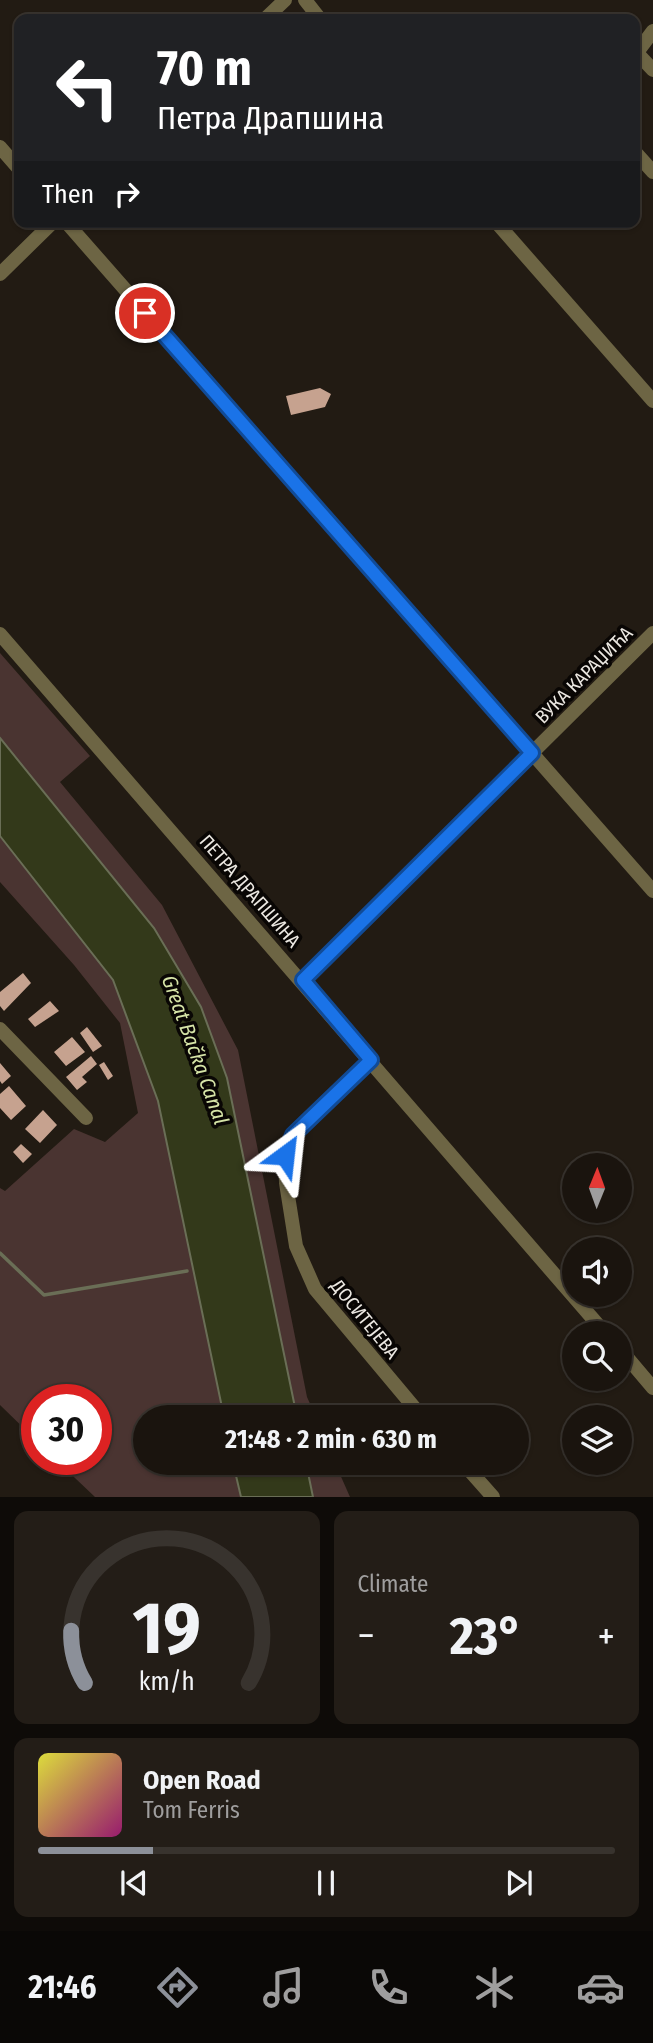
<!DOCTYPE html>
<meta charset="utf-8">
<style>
body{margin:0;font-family:"Fira Sans Condensed",sans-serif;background:#231d17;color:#f1f3f6;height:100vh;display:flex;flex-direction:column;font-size:26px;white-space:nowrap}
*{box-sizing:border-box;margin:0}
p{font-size:23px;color:#9f9e9e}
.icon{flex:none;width:38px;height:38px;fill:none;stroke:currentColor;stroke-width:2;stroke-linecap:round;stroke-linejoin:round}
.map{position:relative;height:1497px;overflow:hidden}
.details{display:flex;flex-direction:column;gap:14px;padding:14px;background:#0e0b08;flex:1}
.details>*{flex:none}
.guide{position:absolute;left:14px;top:14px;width:626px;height:214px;border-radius:14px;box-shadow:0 2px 5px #0004,0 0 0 2px #38332e;background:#202124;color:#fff;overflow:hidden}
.needle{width:46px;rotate:1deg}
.tools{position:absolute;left:562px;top:1153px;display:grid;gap:14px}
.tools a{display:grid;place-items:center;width:70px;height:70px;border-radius:50%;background:#1a140e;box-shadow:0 2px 5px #0004,0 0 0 2px #38332e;font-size:35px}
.speed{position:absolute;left:21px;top:1384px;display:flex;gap:14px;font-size:35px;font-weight:700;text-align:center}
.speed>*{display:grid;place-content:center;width:91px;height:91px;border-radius:50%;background:#1a140e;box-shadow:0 2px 5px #0004,0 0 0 2px #38332e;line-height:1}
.speed .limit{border:10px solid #d22;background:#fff;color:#111}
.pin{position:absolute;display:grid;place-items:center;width:60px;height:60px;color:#fff;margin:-30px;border:4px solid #fff;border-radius:50%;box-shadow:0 2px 7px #0007}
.me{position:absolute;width:77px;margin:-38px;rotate:30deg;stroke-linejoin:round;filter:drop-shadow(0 0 5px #0008)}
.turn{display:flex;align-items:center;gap:24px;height:147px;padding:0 28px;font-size:32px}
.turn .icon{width:91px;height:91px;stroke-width:2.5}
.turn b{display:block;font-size:49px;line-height:60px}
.then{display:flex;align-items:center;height:66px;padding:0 28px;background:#0003;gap:14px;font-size:26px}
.big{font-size:52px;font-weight:700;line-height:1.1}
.details .card{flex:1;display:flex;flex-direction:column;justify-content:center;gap:10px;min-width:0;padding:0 24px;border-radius:14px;background:#231d17}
.details .dial{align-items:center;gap:0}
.dial svg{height:182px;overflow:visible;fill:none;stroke:#38332e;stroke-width:7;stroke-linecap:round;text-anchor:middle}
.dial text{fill:#f1f3f6;stroke:none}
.song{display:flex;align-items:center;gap:21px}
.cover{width:84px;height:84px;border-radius:10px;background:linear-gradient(135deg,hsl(60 70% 55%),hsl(320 70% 35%))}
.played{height:7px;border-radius:4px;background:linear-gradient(90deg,#8c9099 20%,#38332e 20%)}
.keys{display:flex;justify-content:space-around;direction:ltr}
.heat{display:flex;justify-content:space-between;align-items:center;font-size:38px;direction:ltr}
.details .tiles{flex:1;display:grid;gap:14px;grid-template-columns:1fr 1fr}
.card:last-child{grid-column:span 2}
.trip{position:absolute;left:133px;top:1405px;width:396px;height:70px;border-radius:35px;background:#1a140e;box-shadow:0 2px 5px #0004,0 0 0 2px #38332e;font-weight:700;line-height:70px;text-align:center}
.menu{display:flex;height:112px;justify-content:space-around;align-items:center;background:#0a0806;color:#9f9e9e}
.menu .icon{width:49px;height:49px}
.menu .active{color:#8c9099}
.menu b{font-size:32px;color:#f1f3f6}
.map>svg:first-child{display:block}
</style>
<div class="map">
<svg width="653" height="1497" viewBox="0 0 653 1497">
<rect width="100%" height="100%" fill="#221b13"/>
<!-- green -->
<path fill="#4a3431" d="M0,653L90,756L60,782L162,905L238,1050L307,1397L316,1417H297L227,1078L154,928L0,738Z
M0,836L113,980L158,1101L224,1417L145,1418V1463H233L241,1497H95L56,1460H96V1400H37V1441L0,1405V1188L5,1191L74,1129L105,1142L138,1113L120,1023L74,965L0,882Z
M306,1463H335L350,1497H313Z"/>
<!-- water -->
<path fill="#33391a" stroke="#6a6e56" stroke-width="2" d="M0,738L154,928L201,1007L227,1078L297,1417H224L158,1101L113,980L0,836Z
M233,1463H306L313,1497H241Z"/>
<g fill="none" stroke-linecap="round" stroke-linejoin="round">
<!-- stream -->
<path stroke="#6a6e56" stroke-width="3.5" d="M0,1253L44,1295L187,1271"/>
</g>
<!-- building -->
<path fill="#c6a28f" d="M320,388L331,394L325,407L291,415L286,396Z
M23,973L31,983L4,1011L0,1006V992Z
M50,1001L59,1011L35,1027L28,1019Z
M87,1027L102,1046L93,1052L80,1033Z
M72,1037L85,1052L66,1066L54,1052Z
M91,1056L97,1064L82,1077L87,1082L77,1090L66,1077Z
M104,1062L113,1076L108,1080L99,1065Z
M0,1063L11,1076L2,1084L0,1081Z
M9,1086L26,1106L11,1120L0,1108V1094Z
M43,1110L57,1125L40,1143L25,1129Z
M21,1144L32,1154L23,1163L13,1152Z"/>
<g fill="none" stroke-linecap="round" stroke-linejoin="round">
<!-- street -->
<path stroke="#6d6544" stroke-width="14" d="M305,0L320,19
M265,19L285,0
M637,53L653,70
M635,55L653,31
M0,147L19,169
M635,152L653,172
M66,222L653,891
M496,222L653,401
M0,274L53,222
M0,634L606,1334
M303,980L653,633
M0,1029L86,1118
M371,1060L293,1135L285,1155L286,1183L296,1246L315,1289L423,1418
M620,1349L653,1388
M463,1463L493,1497"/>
</g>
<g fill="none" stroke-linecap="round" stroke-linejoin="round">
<defs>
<path id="route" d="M145,313L532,753L303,980L371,1060L293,1135L285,1155"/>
</defs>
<!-- route casing -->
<use href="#route" stroke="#114b97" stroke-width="18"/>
<!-- route -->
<use href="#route" stroke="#1a73e8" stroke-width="12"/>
</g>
<g text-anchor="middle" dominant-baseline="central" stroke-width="7" stroke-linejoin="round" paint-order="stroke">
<!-- street labels -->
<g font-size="19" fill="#ece8e2" stroke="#090604">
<text transform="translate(584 675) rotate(-45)">ВУКА КАРАЏИЋА</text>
<text transform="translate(250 891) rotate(49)">ПЕТРА ДРАПШИНА</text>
<text transform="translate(365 1319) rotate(51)">ДОСИТЕЈЕВА</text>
</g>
<!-- water labels -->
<g font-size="21" font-style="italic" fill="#d6e4a7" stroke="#090604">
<text transform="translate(195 1050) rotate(70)">Great Bačka Canal</text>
</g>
</g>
</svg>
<div class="tools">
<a><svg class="needle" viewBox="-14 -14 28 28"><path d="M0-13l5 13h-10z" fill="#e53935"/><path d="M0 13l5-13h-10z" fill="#9f9e9e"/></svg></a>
<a><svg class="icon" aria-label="sound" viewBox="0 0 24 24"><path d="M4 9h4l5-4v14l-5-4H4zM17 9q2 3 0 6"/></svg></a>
<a><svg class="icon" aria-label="search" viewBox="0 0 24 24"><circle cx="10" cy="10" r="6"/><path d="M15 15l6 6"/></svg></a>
<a><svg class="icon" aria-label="layers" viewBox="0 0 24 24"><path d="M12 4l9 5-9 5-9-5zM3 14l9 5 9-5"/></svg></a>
</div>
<div class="speed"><div class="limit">30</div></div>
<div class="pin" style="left:145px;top:313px;background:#d93025"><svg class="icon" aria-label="arrive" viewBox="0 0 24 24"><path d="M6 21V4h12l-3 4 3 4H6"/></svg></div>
<svg class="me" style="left:285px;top:1155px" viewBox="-20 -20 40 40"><path d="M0-17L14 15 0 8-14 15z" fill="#1a73e8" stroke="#fff" stroke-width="4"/></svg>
<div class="trip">21:48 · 2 min · 630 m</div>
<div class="guide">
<div class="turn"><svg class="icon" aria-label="left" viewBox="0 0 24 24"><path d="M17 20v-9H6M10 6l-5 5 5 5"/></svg><div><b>70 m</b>Петра Драпшина</div></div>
<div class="then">Then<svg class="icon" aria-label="right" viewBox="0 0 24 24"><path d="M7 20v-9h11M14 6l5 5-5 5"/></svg></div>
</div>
</div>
<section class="details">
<div class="tiles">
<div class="card dial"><svg viewBox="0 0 100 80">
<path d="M14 69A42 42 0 1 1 86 69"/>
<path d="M14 69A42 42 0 0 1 8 46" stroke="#8c9099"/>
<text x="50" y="56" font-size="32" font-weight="700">19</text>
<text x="50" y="72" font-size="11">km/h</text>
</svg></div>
<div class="card"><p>Climate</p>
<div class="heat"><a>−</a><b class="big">23°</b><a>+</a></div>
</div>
<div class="card">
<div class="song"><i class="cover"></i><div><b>Open Road</b><p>Tom Ferris</p></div></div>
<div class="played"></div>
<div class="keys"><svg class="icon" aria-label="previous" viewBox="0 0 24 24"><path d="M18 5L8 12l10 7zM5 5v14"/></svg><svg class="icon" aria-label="pause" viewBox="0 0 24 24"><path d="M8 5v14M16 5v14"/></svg><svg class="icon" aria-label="next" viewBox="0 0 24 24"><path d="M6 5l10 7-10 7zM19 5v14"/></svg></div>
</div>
</div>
</section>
<nav class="menu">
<b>21:46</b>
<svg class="icon active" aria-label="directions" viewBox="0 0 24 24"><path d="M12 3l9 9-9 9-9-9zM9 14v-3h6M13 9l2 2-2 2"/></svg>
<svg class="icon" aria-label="music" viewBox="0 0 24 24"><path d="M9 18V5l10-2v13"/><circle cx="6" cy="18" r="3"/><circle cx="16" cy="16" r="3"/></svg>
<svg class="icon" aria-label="phone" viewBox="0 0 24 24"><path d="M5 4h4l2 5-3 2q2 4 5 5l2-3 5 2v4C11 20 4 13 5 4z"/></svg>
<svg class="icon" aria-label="climate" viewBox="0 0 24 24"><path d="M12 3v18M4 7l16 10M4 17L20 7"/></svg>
<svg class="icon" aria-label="car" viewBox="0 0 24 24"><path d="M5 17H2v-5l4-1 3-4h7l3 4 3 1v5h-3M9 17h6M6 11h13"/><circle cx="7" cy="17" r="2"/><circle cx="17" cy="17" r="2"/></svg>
</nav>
